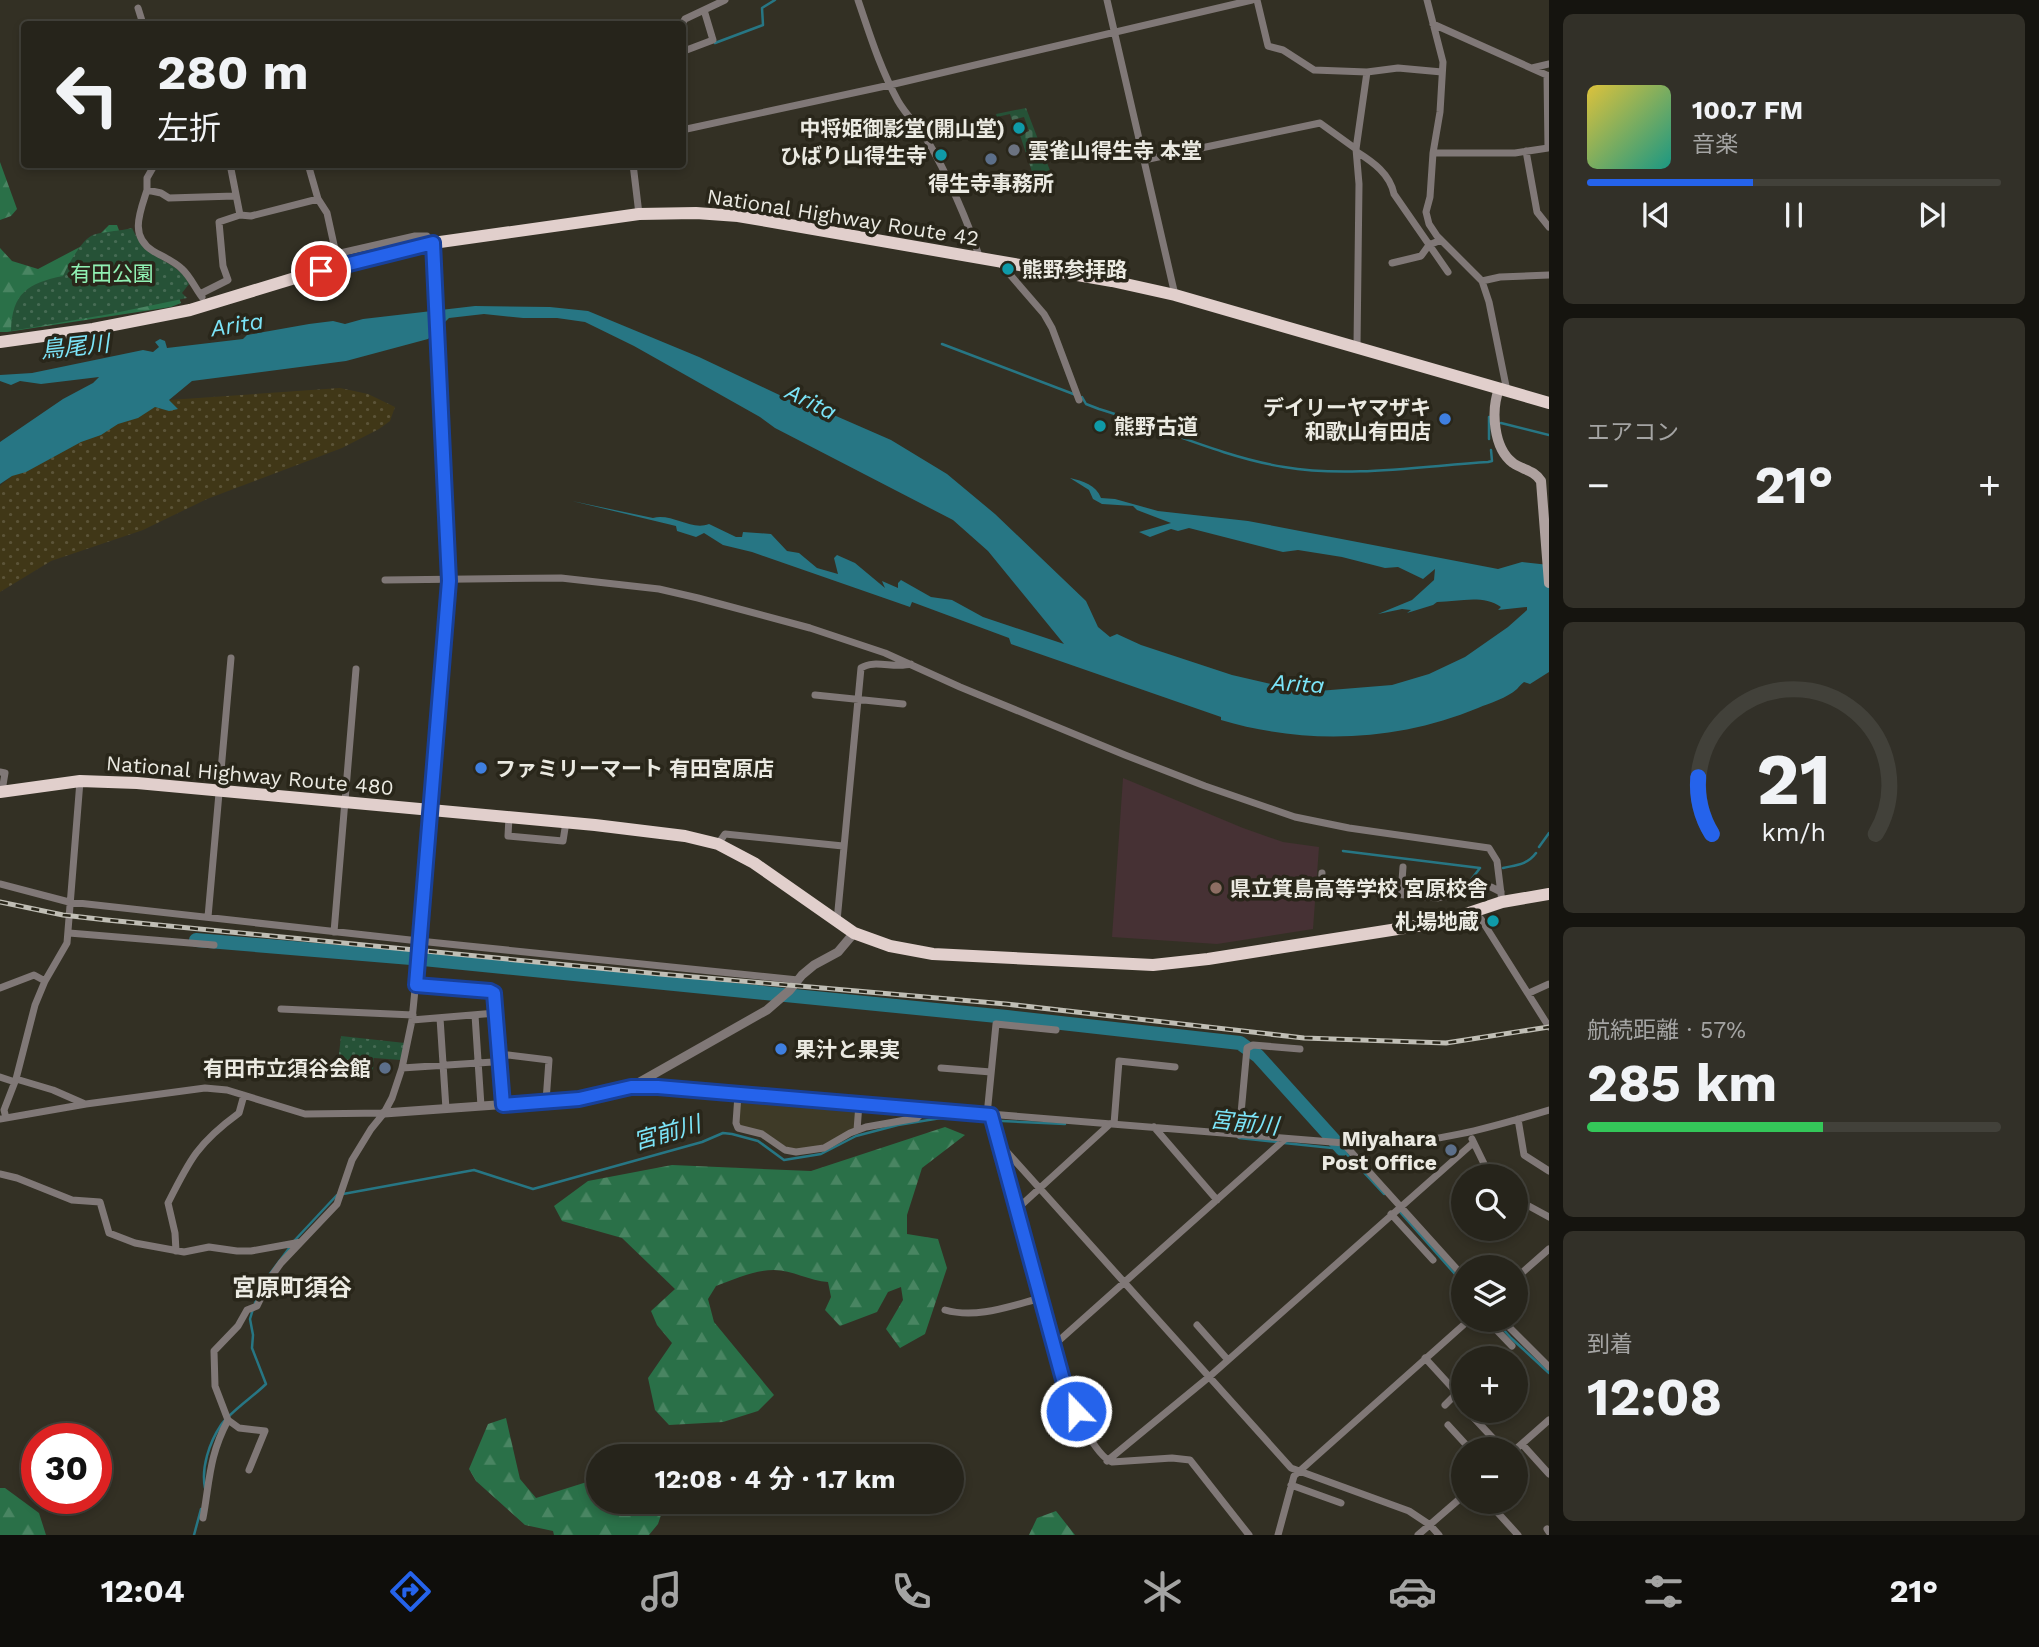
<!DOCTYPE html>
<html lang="ja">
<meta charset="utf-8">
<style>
body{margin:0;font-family:"Work Sans","Noto Sans JP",sans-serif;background:#323028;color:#f1f3f6;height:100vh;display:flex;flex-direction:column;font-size:26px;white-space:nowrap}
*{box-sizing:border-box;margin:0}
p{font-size:23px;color:#a4a4a3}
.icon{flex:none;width:38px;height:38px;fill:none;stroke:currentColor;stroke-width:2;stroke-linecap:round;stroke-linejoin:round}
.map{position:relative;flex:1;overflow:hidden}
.side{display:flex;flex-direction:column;gap:14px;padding:14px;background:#15140f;width:490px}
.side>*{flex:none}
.banner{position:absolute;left:21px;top:21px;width:665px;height:147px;border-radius:7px;box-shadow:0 4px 10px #0003,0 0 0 2px #42413a;background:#26241b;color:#f1f3f6;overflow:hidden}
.buttons{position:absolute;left:1451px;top:1164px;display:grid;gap:14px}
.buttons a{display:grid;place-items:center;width:77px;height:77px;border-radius:50%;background:#26241b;box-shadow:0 4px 10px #0003,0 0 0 2px #42413a;font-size:35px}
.speed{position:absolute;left:21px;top:1423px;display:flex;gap:14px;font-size:35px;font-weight:700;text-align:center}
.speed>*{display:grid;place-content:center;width:91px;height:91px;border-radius:50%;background:#26241b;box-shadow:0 4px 10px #0003,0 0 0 2px #42413a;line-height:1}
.speed .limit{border:10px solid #d22;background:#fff;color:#111}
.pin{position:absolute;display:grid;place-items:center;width:60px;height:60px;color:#fff;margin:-30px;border:4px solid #fff;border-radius:50%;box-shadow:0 2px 7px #0007}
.me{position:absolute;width:77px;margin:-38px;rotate:338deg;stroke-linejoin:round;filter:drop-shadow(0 0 5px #0008)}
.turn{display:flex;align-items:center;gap:24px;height:147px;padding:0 21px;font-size:32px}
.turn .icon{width:91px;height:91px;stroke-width:2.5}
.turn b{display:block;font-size:49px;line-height:60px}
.big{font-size:52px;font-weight:700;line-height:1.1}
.side .widget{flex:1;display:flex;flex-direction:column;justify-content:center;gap:10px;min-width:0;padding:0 24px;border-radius:10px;background:#323028}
.side .dial{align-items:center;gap:0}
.dial svg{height:182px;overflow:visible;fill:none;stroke:#42413a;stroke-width:7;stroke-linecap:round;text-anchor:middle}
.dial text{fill:#f1f3f6;stroke:none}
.song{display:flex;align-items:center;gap:21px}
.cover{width:84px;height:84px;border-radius:10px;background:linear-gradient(135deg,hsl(50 70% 55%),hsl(170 70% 35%))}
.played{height:7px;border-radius:4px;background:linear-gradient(90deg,#2563eb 40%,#42413a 40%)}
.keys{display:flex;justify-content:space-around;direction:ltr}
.heat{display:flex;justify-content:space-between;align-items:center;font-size:38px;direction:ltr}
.charge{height:10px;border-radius:5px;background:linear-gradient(90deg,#34c759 57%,#42413a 0)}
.trip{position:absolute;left:586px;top:1444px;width:378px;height:70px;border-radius:35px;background:#26241b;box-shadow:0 4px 10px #0003,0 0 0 2px #42413a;font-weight:700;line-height:70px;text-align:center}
.tab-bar{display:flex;height:112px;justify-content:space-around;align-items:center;background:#0f0e0b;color:#a4a4a3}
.tab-bar .icon{width:49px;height:49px}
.tab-bar .active{color:#2563eb}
.tab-bar b{font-size:32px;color:#f1f3f6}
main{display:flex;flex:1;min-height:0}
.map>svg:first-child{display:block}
</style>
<main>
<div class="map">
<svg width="1549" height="1535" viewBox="0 0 1549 1535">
<defs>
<pattern id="forest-firs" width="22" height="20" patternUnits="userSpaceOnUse" patternTransform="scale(1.75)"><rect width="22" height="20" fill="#2a7048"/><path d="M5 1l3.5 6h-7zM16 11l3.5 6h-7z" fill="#498562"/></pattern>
<pattern id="sand-dots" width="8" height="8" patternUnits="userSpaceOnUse" patternTransform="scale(1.75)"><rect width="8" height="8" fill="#403717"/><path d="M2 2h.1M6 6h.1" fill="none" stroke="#5c5438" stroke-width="1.8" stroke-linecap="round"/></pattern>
<pattern id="cemetery-stones" width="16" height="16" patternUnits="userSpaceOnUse" patternTransform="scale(1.75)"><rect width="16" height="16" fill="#265237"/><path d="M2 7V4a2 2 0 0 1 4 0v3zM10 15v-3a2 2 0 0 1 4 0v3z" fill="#466b54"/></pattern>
<pattern id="park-dots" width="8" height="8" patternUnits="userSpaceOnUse" patternTransform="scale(1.75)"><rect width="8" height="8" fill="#265237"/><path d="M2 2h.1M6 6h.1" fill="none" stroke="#466b54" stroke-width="1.8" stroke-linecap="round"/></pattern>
</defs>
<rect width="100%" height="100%" fill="#333024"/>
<!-- built -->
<path fill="#3e3a27" d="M740,1100L856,1106L855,1128L831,1144L794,1150L739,1127Z"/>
<!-- education -->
<path fill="#463134" d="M1123,778L1243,828L1283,842L1319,847L1313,929L1217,944L1112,937Z"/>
<!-- forest -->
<path fill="url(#forest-firs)" d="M0,162L17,209L11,216L0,220Z
M109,225H117L125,246L177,292L181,303L171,307L7,332H0V248L12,261L38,269L95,239Z
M945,1127L965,1135L922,1168L907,1215V1234L938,1239L947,1268L925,1334L900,1348L886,1329L903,1300L901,1287L888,1292L877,1312L840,1326L825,1310L831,1297L828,1282C810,1281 792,1270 774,1270C755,1270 735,1279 716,1286L708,1299L714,1322L774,1395L758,1411L723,1422L669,1425L655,1410L648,1378L672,1343L657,1325L651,1311L675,1289L622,1238L562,1221L554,1206L588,1181L672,1165L811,1171Z
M506,1418L520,1479L536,1498L590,1481L594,1490L598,1492V1502H650L663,1509L658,1524L649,1535H554L553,1531L525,1525L476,1481L469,1469L488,1424Z
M0,1488H5L39,1513L46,1535H0Z
M1056,1511L1075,1535H1029L1037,1518Z"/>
<!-- sand -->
<path fill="url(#sand-dots)" d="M165,387L169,400L340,388L368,394L395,407L390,421L379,429L342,448L207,499L143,530L51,561L0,592V486L51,443Z"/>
<!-- cemetery -->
<path fill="url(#cemetery-stones)" d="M1026,108L1054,181L1037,187L1020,135L1029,131L1024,117L1012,120L1010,114L997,117L996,114Z"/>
<!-- park -->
<path fill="url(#park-dots)" d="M132,228C147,263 178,259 189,284L182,293L187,298L110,314L11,331C12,293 28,283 63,276C68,265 82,239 93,235C100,232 121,231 132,228Z
M341,1036L405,1043L401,1060L374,1058L372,1080L341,1077L337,1072Z"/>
<!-- water -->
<path fill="#277684" d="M475,306L550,307L588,311L699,357L809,409L836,416L891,440L947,474L995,514L1086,601L1098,627L1110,637L1117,634L1141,645L1232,675L1306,692L1392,685L1429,674L1465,657L1508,627L1527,610V607L1498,610L1501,607C1482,594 1458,602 1437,602L1433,605L1407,613L1411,610L1402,609L1378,614L1412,600L1434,580L1435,569L1423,579L1398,567L1385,568L1342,557L1298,550L1283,552L1189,528L1178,531L1171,529L1150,537L1139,532L1171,523L1137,510L1133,506L1102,504L1093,499L1089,490L1070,478C1083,481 1096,485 1101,498L1115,499L1158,511L1248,521L1498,569L1522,562L1549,565V672L1530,684L1524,682C1521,684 1519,687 1517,689C1507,698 1490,703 1478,708C1396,742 1305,745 1221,720V717L1011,644L1009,638L912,602L910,607L752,552L723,545L704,533L696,537L677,531L676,526L572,501L653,518C672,513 691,531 709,524L736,537H742L743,532L771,534L787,551L799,553L817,568L838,574L834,558L837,555L855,563L885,588L882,581L898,588V583L901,580L931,597L952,600L983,617L1064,644L988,551L953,520L775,428L760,417L634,346L585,322L557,318H523L484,314L449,318L428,339L346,361L192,381L169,400L178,409L169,411L155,407L138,418L118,424L101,435L81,442L26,472L12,476L0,484V442L63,399L93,383L99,377L41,384L20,381L11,385L0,381V375L32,373L143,350L153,352L159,347L155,342L160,339L165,341L167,348L243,339L247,335L309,324L333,321L345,324L363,319Z"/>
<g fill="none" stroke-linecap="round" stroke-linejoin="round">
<!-- stream -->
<path stroke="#277684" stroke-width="2.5" d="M715,43L763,25L762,8L775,0
M942,344L1076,395
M1082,397L1086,404L1099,409C1159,427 1222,457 1284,467C1348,478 1423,466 1488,462L1492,461L1491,450
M1501,423L1549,435
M1489,439V417H1491
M1539,847L1549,833
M1343,851L1480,868
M1503,868C1516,865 1527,865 1536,853
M1431,893L1467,885L1480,868
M1239,1138L1278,1142
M1284,1143L1342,1149L1384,1194
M343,1194L474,1170L533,1189L702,1142L723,1133L732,1134L758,1141L784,1160L821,1154L856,1136L898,1125L941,1118L1065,1124
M1400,1212L1463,1283
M294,1241L337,1195
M269,1275L290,1247
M255,1303L265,1281
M1495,1320L1511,1338L1549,1373
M205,1488C201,1468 209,1443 221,1425C230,1412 254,1396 266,1384L252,1348L253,1335L250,1319L253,1309
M194,1535L201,1509"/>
<!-- river -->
<path stroke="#277684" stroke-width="14" d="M196,940L423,959L1007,1017L1240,1043L1258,1056L1342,1149"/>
<!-- minor -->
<path stroke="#807877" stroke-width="7" d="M858,0C870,35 880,68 898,101C906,115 918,126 927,140C946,171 969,224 980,259
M1107,0L1175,295
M1257,0L1268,46L1283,50L1314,70L1367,72L1398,68L1442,72
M1427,0L1443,62L1440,112L1433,153L1430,197L1426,212L1429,224L1437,236L1482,281L1489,302L1507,391
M138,8L143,24
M682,24L685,19L725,0
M1433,24L1549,76
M682,37V51
M684,51L713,40L704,10
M1532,68L1549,64
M682,130L890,85L1252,0
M1526,151L1537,212L1549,227
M1357,152C1373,162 1390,174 1394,194L1448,272
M1433,153H1515L1548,148L1547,75
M1144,160L1320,123L1356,149
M230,164L240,215
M308,164L318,199
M633,164L639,214
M147,190V178L155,164
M1000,263L1044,314L1052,328L1079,400
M1392,263L1421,256L1429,245L1441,240
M303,274L309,265L336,254L415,236H427L433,243
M1482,281L1500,277L1549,275
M200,294L228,280L223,266L219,222L240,215L251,216L318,199L327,213L336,254
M202,297C195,288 190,276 182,269C174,261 163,257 153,251C129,236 140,212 147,190L161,193L169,198L235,196
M1357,346L1359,184L1356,149L1367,72
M385,580L561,578L659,589L698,598L810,628L885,653L960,687L1125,755L1205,786L1295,817L1349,828L1489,848L1497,861L1502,902
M815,695L903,704
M0,772L5,773L3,785L6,791
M509,817L508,836L563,841L566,822
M718,844L725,834L843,846
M1322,873L1321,887L1437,898L1481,887H1491L1501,892
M0,884L69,902L419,941L798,980
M1401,894L1403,867
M208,917L231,658
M1481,919L1549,1027
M837,921L861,668C874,659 895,669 911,664
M334,932L356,669
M69,933L214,945
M416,985L490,991L494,994L503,1105
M0,988L34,975L45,981
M1529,993L1549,984
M281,1009L413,1015
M475,1015L481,1106
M440,1018L446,1109
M412,1020L496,1013
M402,1068L493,1062L508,1055L549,1060L546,1101
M941,1068L991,1072
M0,1077L15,1082
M16,1079L53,1090L85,1104
M632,1087H658L1369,1145C1432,1144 1489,1128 1549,1110
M738,1095L736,1123L738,1128L762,1134L785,1150L796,1152L824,1148L850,1133L866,1127L917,1118L926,1109
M987,1115L996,1024L1056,1030
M991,1115C1017,1205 1037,1296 1065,1386C1070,1403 1095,1456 1112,1462L1172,1458L1190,1460L1249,1535
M6,1118L4,1110L16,1079L35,1005L45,981L67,943L80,781
M0,1119L86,1104L205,1088L227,1090L305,1114L384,1113
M1518,1119L1524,1155L1549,1171
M1114,1124L1119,1061L1175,1067
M1154,1127L1217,1200
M857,1130L859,1104
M1239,1135L1247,1048L1253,1045L1300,1049
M1472,1139L1490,1176
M999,1143L1291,1468L1409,1511L1430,1525L1439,1535
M1344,1144L1463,1276
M0,1174L17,1178L72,1200L100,1202L109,1233L135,1243L184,1252L209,1247L237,1251H251L301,1242
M1516,1199L1549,1217
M1017,1209L1110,1124
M1391,1214L1433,1260
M176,1251L175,1233L168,1203C190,1159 198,1143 239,1113L244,1095
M1516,1278L1549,1249
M945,1310C977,1319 1010,1306 1041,1298
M1487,1320L1512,1346
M1502,1320L1549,1367
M1197,1325L1228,1360
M1054,1345L1285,1139
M1425,1358L1457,1393L1445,1405
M1474,1418L1503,1449
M228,1420L239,1428L265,1431L249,1470
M1448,1425L1470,1449
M1522,1444L1549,1474
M1516,1449L1549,1420
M1107,1461L1209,1377L1473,1143
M1291,1485L1341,1503
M1488,1502L1518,1535
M203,1518C210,1479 209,1456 228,1420L215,1386L214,1351L238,1326L247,1310L257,1306L271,1277L281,1263L337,1204L352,1160L371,1129L384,1113L392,1098L402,1068L412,1020L420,939
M1547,1529L1549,1532
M1278,1535L1294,1476L1469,1320
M1418,1535L1463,1496"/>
<!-- tertiary -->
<path stroke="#807877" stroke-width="9" d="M420,934L449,581L433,243
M384,1113L579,1099L631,1087L767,1010L790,990L802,975L814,965L838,952L854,933"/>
<!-- secondary -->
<path stroke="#aea19f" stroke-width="10" d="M1499,389C1491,410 1493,448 1513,463C1523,470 1534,470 1541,481L1549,583"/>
<!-- trunk -->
<path stroke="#e1cfcc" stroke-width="12" d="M0,342L93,329L190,310L341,264L433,243L639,214L696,213L738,216L1112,281L1175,295L1549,403
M0,792L80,781L137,783L595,825L685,836L718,844L754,863L854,933L890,946L933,954L1153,965L1208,959L1442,922L1502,902L1549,894"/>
<defs>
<path id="rail" d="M0,902L63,915L107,920L660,974L1006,1004L1304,1038L1446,1043L1549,1027"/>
</defs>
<!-- rail casing -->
<use href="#rail" stroke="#c0beb5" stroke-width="5"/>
<!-- rail -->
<use href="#rail" stroke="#29261a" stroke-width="2.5" stroke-dasharray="8" stroke-linecap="butt"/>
</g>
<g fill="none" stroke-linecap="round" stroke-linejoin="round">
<defs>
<path id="route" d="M321,271L433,243L449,581L416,985L490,991L494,993L503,1105L579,1099L631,1087H658L991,1115L1065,1387L1076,1411"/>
</defs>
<!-- route casing -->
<use href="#route" stroke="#184099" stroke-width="18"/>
<!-- route -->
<use href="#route" stroke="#2563eb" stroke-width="12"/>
</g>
<!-- markers -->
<g fill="#0f9aa8" stroke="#29261a" stroke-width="2.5">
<circle cx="1019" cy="128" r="7"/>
<circle cx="941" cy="155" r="7"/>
<circle cx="1008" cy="269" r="7"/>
<circle cx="1100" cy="426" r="7"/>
<circle cx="1493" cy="921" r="7"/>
</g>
<circle fill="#6b7280" stroke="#29261a" stroke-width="2.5" cx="1014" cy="150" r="7"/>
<g fill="#5c6f8a" stroke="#29261a" stroke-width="2.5">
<circle cx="991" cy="159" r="7"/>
<circle cx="385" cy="1068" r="7"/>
<circle cx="1451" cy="1150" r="7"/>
</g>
<g fill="#3f7fe0" stroke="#29261a" stroke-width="2.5">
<circle cx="1445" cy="419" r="7"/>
<circle cx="481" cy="768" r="7"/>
<circle cx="781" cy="1049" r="7"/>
</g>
<circle fill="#8d6e63" stroke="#29261a" stroke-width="2.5" cx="1216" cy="888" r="7"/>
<g text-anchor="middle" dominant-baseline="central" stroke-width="7" stroke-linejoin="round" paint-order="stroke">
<!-- poi labels -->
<g font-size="21" font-weight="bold" fill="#ebeae2" stroke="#29261a" text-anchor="end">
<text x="1005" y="128">中将姫御影堂(開山堂)</text>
<text x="1028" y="150" text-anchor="start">雲雀山得生寺 本堂</text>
<text x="927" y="155">ひばり山得生寺</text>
<text x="991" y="183" text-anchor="middle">得生寺事務所</text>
<text x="1022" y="269" text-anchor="start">熊野参拝路</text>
<text x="1431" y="407">デイリーヤマザキ<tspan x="1431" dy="24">和歌山有田店</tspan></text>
<text x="1114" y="426" text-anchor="start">熊野古道</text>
<text x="495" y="768" text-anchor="start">ファミリーマート 有田宮原店</text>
<text x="1230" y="888" text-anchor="start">県立箕島高等学校 宮原校舎</text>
<text x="1479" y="921">札場地蔵</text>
<text x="795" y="1049" text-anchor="start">果汁と果実</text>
<text x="371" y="1068">有田市立須谷会館</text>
<text x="1437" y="1138">Miyahara<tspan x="1437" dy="24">Post Office</tspan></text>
</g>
<!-- street labels -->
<g font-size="21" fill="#ebeae2" stroke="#29261a">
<text transform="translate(843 217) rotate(9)">National Highway Route 42</text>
<text transform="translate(250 775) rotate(5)">National Highway Route 480</text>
</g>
<!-- park labels -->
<g font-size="21" fill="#91f2b4" stroke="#29261a">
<text x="112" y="273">有田公園</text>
</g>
<!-- water labels -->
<g font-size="23" font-style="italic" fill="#7ce5f9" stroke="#29261a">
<text transform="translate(237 325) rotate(-9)">Arita</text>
<text transform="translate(75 347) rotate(-6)">鳥尾川</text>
<text transform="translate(811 402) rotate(26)">Arita</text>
<text transform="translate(1298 684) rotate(4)">Arita</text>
<text transform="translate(1244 1123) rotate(6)">宮前川</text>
<text transform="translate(667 1133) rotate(-16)">宮前川</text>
</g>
<!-- quarter labels -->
<g font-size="24" font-weight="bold" fill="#ebeae2" stroke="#29261a">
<text x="292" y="1288">宮原町須谷</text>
</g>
</g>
</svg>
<div class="buttons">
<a><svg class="icon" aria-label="search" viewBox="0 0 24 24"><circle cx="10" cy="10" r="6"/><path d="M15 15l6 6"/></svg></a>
<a><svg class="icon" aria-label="layers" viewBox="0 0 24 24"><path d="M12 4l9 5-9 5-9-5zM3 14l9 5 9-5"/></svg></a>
<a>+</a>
<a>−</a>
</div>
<div class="speed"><div class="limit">30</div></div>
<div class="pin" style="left:321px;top:271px;background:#d93025"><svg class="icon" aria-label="arrive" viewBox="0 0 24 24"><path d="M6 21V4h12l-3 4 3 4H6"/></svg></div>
<svg class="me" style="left:1076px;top:1411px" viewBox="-20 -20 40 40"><circle r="17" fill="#2563eb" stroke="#fff" stroke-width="3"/><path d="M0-11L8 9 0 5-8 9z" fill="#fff"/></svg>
<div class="trip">12:08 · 4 分 · 1.7 km</div>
<div class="banner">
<div class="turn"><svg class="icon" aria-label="left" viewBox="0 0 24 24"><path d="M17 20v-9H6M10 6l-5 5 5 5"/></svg><div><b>280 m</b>左折</div></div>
</div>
</div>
<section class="side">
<div class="widget">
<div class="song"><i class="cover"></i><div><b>100.7 FM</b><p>音楽</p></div></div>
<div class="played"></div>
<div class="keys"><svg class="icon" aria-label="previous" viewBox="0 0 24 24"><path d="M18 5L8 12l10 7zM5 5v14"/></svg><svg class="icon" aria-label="pause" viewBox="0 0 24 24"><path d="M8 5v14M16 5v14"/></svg><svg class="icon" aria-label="next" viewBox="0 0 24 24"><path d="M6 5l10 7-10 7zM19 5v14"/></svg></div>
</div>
<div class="widget"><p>エアコン</p>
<div class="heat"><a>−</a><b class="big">21°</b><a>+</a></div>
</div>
<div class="widget dial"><svg viewBox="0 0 100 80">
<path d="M14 69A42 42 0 1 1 86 69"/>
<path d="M14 69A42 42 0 0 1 8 44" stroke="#2563eb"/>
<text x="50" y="56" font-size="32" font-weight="700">21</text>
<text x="50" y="72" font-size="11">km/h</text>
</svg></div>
<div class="widget"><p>航続距離 · 57%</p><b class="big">285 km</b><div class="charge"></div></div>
<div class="widget"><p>到着</p><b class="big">12:08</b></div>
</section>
</main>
<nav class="tab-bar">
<b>12:04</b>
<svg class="icon active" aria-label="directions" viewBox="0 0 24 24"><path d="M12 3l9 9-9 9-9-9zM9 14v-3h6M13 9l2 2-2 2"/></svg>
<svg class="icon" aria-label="music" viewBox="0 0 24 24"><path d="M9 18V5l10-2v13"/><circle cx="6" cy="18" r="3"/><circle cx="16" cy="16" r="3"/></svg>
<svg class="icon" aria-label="phone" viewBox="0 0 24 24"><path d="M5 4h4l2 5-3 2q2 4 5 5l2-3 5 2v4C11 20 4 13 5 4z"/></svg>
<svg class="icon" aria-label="climate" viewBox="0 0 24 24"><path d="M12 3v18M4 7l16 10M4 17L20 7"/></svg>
<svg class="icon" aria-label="car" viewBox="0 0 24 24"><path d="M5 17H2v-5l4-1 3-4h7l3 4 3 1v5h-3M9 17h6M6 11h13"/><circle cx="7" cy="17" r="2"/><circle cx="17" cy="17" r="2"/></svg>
<svg class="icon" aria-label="filters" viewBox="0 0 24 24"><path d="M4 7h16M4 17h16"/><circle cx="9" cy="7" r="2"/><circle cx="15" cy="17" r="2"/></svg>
<b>21°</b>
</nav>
